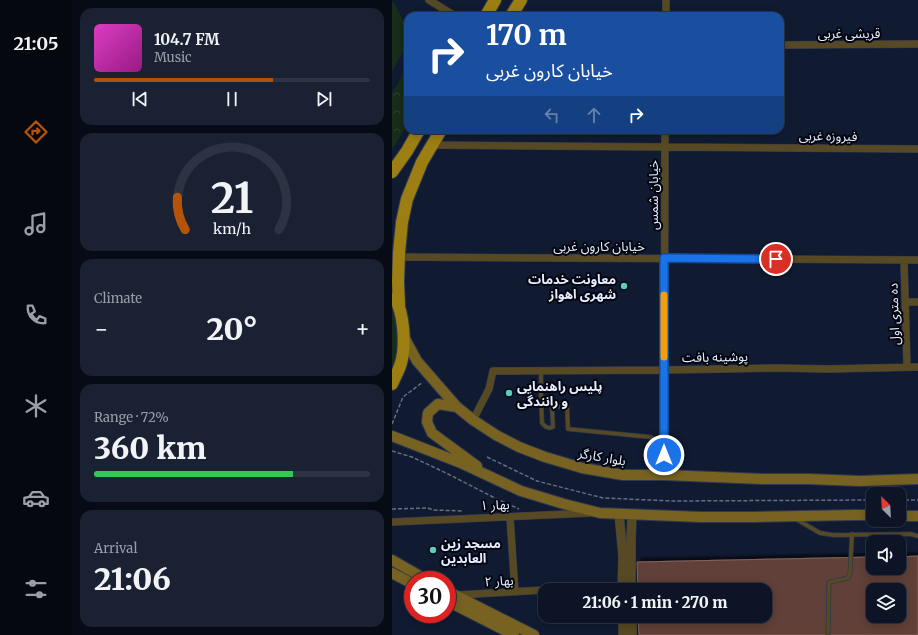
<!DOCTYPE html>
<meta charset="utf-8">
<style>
body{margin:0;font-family:Merriweather,"Noto Sans Arabic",serif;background:#1a2132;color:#f1f3f6;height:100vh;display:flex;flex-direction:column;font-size:15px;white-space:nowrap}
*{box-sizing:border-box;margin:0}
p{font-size:13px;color:#9a9ea7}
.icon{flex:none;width:22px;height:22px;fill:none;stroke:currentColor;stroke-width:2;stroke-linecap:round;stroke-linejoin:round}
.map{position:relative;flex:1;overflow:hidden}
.details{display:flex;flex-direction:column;gap:8px;padding:8px;background:#070b15;width:320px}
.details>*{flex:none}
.banner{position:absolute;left:12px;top:12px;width:380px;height:122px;border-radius:12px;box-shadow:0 2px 10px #0003,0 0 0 1px #2c3343;background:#1a4fa0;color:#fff;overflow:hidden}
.needle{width:26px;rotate:336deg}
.tools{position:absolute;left:474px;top:487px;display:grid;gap:8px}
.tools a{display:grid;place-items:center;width:40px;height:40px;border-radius:8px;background:#0c1426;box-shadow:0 2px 10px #0003,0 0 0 1px #2c3343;font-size:20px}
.speed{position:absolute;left:12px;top:571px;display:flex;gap:8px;font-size:20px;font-weight:700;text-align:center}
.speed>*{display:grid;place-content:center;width:52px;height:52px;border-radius:50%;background:#0c1426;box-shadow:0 2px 10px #0003,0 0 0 1px #2c3343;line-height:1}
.speed .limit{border:6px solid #d22;background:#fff;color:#111}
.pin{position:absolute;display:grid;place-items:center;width:34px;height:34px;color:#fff;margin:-17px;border:2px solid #fff;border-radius:50%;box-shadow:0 1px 4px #0007}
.me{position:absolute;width:44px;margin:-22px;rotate:0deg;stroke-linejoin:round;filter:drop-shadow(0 0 3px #0008)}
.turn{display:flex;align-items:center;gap:14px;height:84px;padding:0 16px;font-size:18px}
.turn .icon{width:52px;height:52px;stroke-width:2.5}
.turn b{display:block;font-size:28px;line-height:34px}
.lanes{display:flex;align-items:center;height:38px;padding:0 16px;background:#0003;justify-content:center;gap:20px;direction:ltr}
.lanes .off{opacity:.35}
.big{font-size:30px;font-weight:800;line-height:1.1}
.details .widget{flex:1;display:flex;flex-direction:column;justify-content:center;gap:6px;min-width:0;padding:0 14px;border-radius:12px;background:#1a2132}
.details .dial{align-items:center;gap:0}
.dial svg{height:104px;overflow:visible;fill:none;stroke:#2c3343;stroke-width:7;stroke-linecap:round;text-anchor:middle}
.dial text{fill:#f1f3f6;stroke:none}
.song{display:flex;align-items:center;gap:12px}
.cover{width:48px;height:48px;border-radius:6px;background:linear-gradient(135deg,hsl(310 70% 55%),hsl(310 70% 35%))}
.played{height:4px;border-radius:2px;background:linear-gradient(90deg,#b45309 65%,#2c3343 65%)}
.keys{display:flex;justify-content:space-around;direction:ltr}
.heat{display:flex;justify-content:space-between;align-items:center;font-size:22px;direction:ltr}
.charge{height:6px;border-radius:3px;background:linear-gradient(90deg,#34c759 72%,#2c3343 0)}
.trip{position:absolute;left:146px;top:583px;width:234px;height:40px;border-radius:12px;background:#0c1426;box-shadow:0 2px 10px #0003,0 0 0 1px #2c3343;font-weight:800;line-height:40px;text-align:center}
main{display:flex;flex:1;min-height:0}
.menu{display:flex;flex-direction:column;width:72px;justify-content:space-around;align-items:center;background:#05080f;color:#9a9ea7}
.menu .icon{width:28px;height:28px}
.menu .on{color:#b45309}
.menu b{font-size:18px;color:#f1f3f6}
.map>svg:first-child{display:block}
</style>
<main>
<nav class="menu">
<b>21:05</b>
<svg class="icon on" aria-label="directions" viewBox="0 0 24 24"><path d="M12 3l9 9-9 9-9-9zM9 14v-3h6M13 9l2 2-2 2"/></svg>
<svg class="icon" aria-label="music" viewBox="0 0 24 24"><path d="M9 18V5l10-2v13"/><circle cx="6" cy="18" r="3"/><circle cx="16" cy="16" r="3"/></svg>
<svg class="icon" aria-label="phone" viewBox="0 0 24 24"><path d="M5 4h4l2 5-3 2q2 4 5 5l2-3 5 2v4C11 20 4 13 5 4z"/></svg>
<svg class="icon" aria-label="climate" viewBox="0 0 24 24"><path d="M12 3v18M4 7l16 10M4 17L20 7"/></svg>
<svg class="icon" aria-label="car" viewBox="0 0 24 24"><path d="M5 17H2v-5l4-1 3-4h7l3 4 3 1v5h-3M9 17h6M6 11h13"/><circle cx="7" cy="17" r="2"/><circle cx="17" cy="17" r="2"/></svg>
<svg class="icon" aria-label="filters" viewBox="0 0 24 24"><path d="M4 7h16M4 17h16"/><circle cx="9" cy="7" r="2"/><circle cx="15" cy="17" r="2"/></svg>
</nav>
<section class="details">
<div class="widget">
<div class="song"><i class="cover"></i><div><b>104.7 FM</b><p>Music</p></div></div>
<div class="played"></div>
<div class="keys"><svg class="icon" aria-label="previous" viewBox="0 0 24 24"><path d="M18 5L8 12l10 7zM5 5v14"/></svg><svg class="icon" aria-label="pause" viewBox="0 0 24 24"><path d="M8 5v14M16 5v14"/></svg><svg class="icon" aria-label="next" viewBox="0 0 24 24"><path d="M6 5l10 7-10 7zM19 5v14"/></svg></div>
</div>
<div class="widget dial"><svg viewBox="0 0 100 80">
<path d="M14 69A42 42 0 1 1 86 69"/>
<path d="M14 69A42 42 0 0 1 8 44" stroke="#b45309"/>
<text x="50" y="56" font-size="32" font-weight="700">21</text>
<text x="50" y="72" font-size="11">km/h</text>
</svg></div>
<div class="widget"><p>Climate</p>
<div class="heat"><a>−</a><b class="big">20°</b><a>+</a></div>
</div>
<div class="widget"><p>Range · 72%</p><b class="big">360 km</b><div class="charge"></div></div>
<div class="widget"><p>Arrival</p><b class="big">21:06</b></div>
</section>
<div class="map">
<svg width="526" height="635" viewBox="0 0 526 635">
<defs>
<pattern id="forest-crowns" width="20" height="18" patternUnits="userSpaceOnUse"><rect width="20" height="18" fill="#172c1a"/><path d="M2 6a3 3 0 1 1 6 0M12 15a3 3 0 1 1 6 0" fill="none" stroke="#2e4131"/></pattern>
<filter id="shadow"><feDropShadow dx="3.5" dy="-3.5" stdDeviation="1" flood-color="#0009"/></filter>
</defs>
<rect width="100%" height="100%" fill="#101b32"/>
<!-- green -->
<path fill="#172c1a" d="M0,2L2,3L12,22L13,48L0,72Z
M0,304L1,306L7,336L2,366L0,369Z"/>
<!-- forest -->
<path fill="url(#forest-crowns)" d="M16,67V124L0,149V93Z"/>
<!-- building -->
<path fill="#604037" stroke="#86635a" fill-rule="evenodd" filter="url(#shadow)" d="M526,556V635H247L246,616H373V590H246L245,562L481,557V568H507V557ZM481,590H507V616H481Z"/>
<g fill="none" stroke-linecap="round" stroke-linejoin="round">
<defs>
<path id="service" d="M149,371V396L150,423C153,427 156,429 161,427L160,407L175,406L176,429L258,437L264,440L270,452
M404,519L428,533L441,535L518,534L526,536
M436,635L437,583L438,582L456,578L458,573L460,534"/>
<path id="minor" d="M37,0L63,16
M274,16V0
M388,45L526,44
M40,145L526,149
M7,257L526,260
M512,260L515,367
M514,302H526
M81,420L97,389L101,371L272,370L385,368L436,369L526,367
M272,475L273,130
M118,517L123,592
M0,522L198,513
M161,590L230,586
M65,595L153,590"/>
<path id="tertiary" d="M227,514L231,556L230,590
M239,590V542L240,514
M240,616V635
M231,635V616"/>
<path id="secondary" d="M12,337L25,361L65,407L81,420L104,435L127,447L153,457L190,468L231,475H272L371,479H416L468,481L526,479
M65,407L46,404L36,413L35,422L40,433L85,466
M0,436L69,463L129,491L172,504L208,513L309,517H362L462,515H481
M507,516H526
M0,560L35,580
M0,573L21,584
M55,591L142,635
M55,601L122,635"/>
<path id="trunk" d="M94,16L103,0
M119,16L129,0
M0,172L15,151L27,130
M7,305L6,282L7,253L10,222L15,199L30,162L49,130
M0,384C3,377 7,370 9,363C14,345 12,314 3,298"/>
</defs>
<!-- service casing -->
<use href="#service" stroke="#2e394f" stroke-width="5"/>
<!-- minor casing -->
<use href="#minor" stroke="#2e394f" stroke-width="8"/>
<!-- tertiary casing -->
<use href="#tertiary" stroke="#2e394f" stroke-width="10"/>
<!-- secondary casing -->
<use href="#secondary" stroke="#2e394f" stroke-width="12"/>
<!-- trunk casing -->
<use href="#trunk" stroke="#2e394f" stroke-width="14"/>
<!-- path -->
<path stroke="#646e83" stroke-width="1.5" stroke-dasharray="4 2" stroke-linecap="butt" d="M0,424L11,397L31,382
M0,451L20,457L54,473L101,497L127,509
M95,457L145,481L211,498L281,501L481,500
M507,500H526
M0,509L36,508L41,510L71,511"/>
<!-- service -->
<use href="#service" stroke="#564923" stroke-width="3.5"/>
<!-- minor -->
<use href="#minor" stroke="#564923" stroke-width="7"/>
<!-- tertiary -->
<use href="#tertiary" stroke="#564923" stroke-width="9"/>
<!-- secondary -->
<use href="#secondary" stroke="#776221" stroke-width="10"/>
<!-- trunk -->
<use href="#trunk" stroke="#9c7e13" stroke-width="12"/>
</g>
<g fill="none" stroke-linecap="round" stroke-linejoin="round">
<defs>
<path id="route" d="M272,455V258L384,259"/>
</defs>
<!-- route casing -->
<use href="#route" stroke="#114b97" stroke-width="10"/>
<!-- route -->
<use href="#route" stroke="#1a73e8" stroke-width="7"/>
<!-- slow -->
<path stroke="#f59e0b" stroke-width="7" d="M272,357V295"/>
</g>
<!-- markers -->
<g fill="#59cebe" stroke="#030610" stroke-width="1.5">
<circle cx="232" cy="286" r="4"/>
<circle cx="117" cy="393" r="4"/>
<circle cx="41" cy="550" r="4"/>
</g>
<g text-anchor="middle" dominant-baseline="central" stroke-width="4" stroke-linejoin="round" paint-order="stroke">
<!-- street labels -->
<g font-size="13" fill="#e6eeff" stroke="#030610">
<text x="457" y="33">قریشی غربی</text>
<text transform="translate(436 136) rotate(1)">فیروزه غربی</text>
<text transform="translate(261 195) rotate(-90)">خیابان شمس</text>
<text x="207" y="246">خیابان کارون غربی</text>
<text transform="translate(502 314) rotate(-92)">ده متری اول</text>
<text transform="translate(323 357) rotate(-1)">پوشینه بافت</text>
<text transform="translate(210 457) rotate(10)">بلوار کارگر</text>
<text transform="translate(103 505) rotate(-2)">بهار ۱</text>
<text transform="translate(107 581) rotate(-3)">بهار ۲</text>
</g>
<!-- poi labels -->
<g font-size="13" font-weight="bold" fill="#e6eeff" stroke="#030610" text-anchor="start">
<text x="224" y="279" text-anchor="end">معاونت خدمات<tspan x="224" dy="15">شهری اهواز</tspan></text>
<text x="125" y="386">پلیس راهنمایی<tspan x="125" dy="15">و رانندگی</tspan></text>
<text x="49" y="543">مسجد زین<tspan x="49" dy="15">العابدین</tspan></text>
</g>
</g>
</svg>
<div class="tools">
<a><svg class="needle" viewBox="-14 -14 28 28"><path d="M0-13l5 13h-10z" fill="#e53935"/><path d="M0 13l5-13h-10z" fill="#9a9ea7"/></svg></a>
<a><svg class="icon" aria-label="sound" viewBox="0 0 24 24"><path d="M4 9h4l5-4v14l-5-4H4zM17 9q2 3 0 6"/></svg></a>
<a><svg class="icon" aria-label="layers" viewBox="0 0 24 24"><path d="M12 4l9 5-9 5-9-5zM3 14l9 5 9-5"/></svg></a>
</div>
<div class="speed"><div class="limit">30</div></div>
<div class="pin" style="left:384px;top:259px;background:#d93025"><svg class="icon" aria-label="arrive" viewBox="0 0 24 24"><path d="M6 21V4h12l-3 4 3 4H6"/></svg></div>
<svg class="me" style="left:272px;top:455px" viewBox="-20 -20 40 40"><circle r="17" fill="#1a73e8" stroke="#fff" stroke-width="3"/><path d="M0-11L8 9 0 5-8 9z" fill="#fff"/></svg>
<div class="trip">21:06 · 1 min · 270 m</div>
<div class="banner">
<div class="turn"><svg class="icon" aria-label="right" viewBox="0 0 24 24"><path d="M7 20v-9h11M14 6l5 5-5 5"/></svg><div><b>170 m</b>خیابان کارون غربی</div></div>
<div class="lanes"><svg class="icon off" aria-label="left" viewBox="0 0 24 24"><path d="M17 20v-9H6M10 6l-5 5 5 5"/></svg><svg class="icon off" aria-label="ahead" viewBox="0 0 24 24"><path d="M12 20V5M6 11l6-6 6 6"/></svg><svg class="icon" aria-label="right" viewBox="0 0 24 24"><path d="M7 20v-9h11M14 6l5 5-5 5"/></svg></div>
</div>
</div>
</main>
